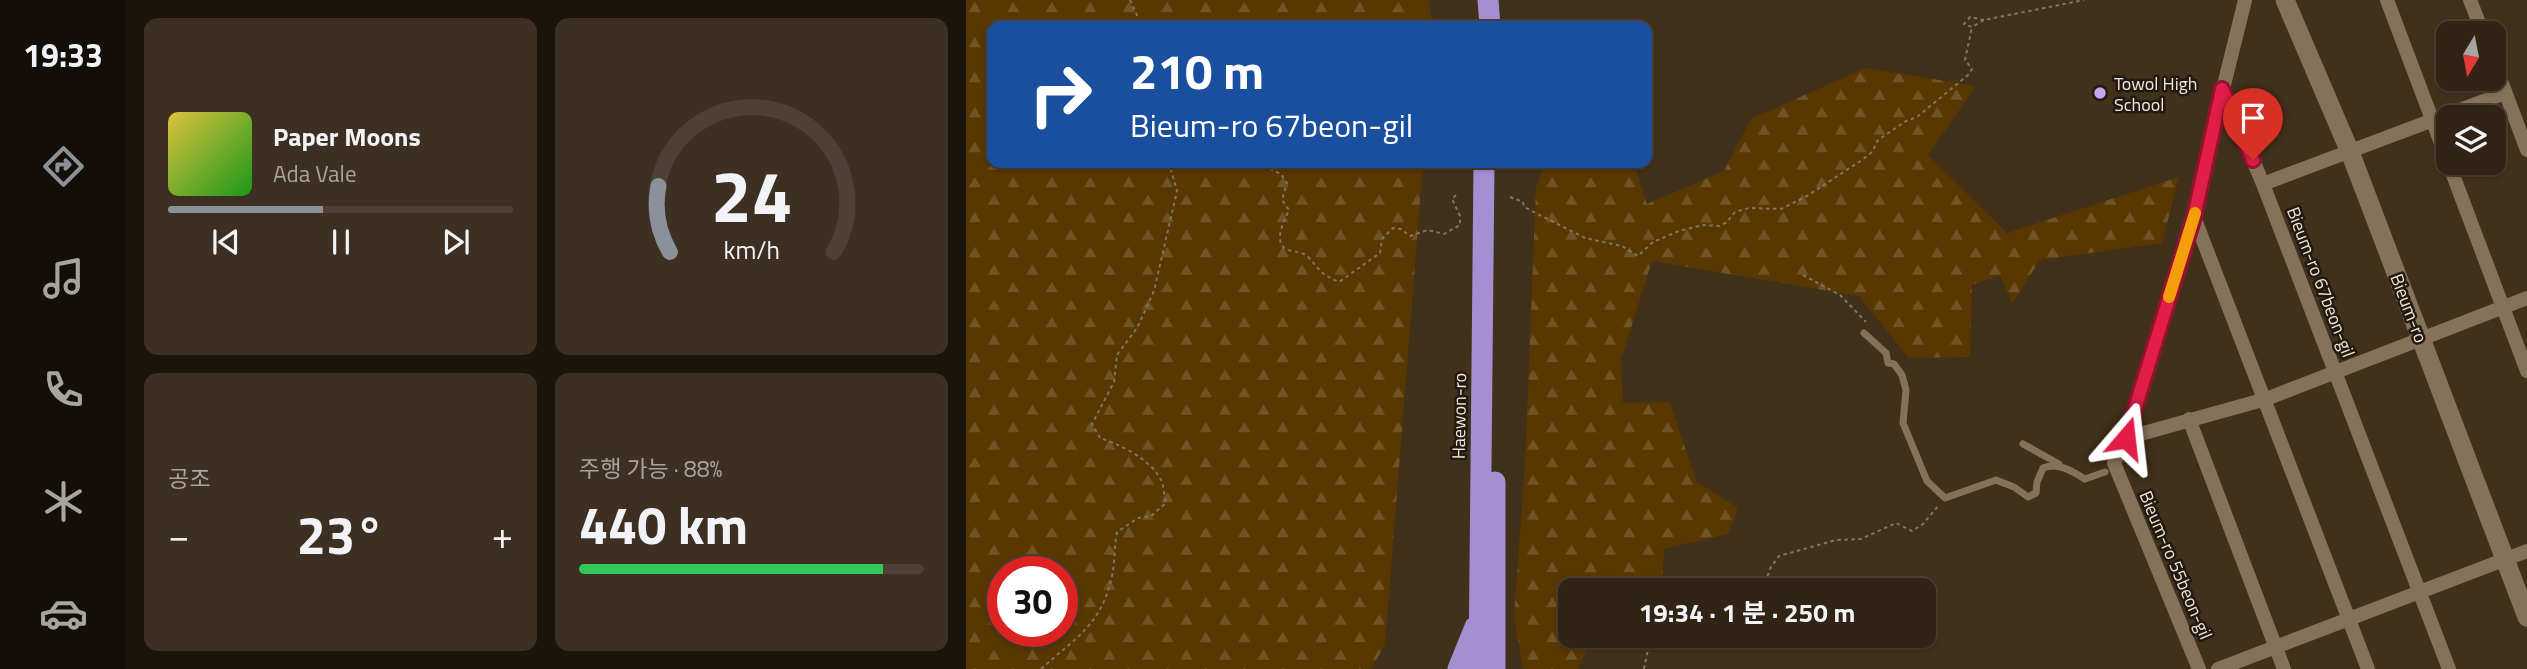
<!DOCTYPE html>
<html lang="ko">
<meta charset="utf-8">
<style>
body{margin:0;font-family:"Titillium Web","Noto Sans KR",sans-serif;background:#3d3022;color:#f1f3f6;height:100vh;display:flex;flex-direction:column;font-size:26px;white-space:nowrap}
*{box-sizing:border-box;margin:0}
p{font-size:23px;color:#a8a4a0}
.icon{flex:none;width:38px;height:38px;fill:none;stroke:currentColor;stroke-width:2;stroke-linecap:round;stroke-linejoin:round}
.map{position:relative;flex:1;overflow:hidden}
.sheet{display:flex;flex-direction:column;gap:18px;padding:18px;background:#1b140b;width:840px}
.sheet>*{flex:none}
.hud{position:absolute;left:21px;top:21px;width:665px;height:147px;border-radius:14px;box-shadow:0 2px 5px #0004,0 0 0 2px #4c4134;background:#1a4fa0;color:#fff;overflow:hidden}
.needle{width:46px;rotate:190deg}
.buttons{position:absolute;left:1470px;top:21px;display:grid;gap:14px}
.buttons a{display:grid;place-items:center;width:70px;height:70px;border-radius:14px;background:#312414;box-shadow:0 2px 5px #0004,0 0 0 2px #4c4134;font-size:35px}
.speed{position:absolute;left:21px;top:556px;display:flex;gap:14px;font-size:35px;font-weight:700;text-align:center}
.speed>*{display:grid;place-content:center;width:91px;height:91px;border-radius:50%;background:#312414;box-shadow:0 2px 5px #0004,0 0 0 2px #4c4134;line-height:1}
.speed .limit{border:10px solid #d22;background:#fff;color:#111}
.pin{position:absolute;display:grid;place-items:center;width:60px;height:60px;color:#fff;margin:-72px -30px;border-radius:50% 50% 50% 0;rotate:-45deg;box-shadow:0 0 7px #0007}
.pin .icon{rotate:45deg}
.me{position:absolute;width:77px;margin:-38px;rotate:17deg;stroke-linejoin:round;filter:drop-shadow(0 0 5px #0008)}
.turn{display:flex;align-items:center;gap:24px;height:147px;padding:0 28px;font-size:32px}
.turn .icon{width:91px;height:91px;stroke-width:2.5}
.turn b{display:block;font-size:49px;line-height:60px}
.big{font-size:52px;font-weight:700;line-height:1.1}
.sheet .tile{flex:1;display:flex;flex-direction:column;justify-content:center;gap:10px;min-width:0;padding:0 24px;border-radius:14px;background:#3d3022}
.sheet .dial{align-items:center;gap:0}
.dial svg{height:182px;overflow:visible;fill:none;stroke:#4c4134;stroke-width:7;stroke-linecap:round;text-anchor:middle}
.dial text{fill:#f1f3f6;stroke:none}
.song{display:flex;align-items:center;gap:21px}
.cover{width:84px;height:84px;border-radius:10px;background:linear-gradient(135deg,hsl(50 70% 55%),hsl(120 70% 35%))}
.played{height:7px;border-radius:4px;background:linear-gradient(90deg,#8c9099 45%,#4c4134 45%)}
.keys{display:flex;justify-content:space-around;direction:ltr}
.heat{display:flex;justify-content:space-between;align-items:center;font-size:38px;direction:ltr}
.charge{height:10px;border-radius:5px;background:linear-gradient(90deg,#34c759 88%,#4c4134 0)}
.sheet .tiles{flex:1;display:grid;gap:18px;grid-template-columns:repeat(2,1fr)}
.trip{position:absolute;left:592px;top:578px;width:378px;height:70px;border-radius:14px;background:#312414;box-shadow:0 2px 5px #0004,0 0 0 2px #4c4134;font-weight:700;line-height:70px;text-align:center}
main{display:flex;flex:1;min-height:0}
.tabs{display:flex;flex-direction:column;width:126px;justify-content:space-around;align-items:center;background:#140e08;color:#a8a4a0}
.tabs .icon{width:49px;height:49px}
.tabs .active{color:#8c9099}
.tabs b{font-size:32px;color:#f1f3f6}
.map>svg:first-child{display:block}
</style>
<main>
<nav class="tabs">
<b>19:33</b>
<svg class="icon active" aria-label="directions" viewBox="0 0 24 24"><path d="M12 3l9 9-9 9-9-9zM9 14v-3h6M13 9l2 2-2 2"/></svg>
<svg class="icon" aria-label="music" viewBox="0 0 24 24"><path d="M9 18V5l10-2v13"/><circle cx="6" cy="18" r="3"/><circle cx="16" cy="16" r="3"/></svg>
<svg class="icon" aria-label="phone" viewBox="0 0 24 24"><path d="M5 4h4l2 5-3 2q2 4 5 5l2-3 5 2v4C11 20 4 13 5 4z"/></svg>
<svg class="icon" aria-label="climate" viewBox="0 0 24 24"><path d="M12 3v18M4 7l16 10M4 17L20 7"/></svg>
<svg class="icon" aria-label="car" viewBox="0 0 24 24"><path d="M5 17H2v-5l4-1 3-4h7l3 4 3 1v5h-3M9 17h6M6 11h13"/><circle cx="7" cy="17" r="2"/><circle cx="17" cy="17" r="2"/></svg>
</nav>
<section class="sheet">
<div class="tiles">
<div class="tile">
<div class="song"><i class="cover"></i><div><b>Paper Moons</b><p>Ada Vale</p></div></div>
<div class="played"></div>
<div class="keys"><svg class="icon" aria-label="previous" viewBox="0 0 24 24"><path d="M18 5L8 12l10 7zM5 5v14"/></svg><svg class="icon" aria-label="pause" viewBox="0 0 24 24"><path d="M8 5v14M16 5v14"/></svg><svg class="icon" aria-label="next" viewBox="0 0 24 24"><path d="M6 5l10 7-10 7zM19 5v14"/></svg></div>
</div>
<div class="tile dial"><svg viewBox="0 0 100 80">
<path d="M14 69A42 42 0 1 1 86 69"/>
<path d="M14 69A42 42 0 0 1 9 40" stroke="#8c9099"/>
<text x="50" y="56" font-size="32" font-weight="700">24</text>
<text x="50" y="72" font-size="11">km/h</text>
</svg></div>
<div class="tile"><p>공조</p>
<div class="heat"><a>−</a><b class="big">23°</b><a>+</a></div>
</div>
<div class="tile"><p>주행 가능 · 88%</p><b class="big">440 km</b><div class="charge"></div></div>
</div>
</section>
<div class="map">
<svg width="1561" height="669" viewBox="0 0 1561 669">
<defs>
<pattern id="forest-firs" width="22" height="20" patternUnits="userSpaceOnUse" patternTransform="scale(1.75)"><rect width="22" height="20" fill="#583701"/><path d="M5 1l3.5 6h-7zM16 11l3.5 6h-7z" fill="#705425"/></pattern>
</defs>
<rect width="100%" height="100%" fill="#41301a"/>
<!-- forest -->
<path fill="url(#forest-firs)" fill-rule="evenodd" d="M0,0H462L467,26H26V163H457L419,645L405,669H0ZM37,572H96V632H37Z
M899,68L1010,86L962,155L1041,233L1213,177L1196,243L1074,260L1046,303L1034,275L1006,285L1004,357L943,358L893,296L686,261L655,360L657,403L704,402L730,481L772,508L762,534L698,549L696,590H604V635H694L693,646L623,643L612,669H557L548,617L559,464L570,188L579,163H668L681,204L758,171L785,119Z"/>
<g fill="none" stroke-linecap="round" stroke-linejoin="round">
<!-- path -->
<path stroke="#847562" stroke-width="2" stroke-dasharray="3.5 3.5" stroke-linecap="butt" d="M164,0L176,26
M1018,20L1004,17L998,24L1006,27L1018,20L1118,0
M291,163L315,174L321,183L316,200L323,210C318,221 306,243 322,250C330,252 338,252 343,258C356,272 353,273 373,282L414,253L416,239L427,228L435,229L444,236L462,230L478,234L494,225V216L486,199L492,193
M544,197L557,202L558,207L619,238L656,246L672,256L687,242L713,231L737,225L753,226L761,222L769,212L783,208L815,209L841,196L896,160L906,152L912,140L940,121L951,117L1002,75L1006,69L999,60L1006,27
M837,275L874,295L900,322
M710,590L727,580L793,584L800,580L805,567L813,556L870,540L895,539L930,523L946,531L957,524L973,505
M75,669C110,637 135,626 146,576C149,562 148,547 151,532L172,518L185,516L200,503C198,496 198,486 195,480C186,460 153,444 134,438L126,424L148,382L151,355L171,328L188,291L211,191L203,163
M678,669L685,635"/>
<!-- lane -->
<path stroke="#86725a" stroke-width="7" d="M898,333L920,353L922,363L928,364L936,375L940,390L937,423L961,481L979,498L1030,480L1048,487L1062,497L1070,493L1071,482L1077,468C1092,462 1106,471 1119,479L1139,472
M1057,444L1093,464"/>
<!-- street -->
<path stroke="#86725a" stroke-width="14" d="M1421,0L1561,371
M1504,0L1517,33
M1528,62L1561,150
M1257,89L1297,184L1483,669
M1297,184L1539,93
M1228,217L1402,669
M1223,419L1318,669
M1160,438L1300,399L1561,298
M1233,669L1148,463L1160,438L1228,217L1257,89L1279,0
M1252,669L1561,551"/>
<!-- secondary -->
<path stroke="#86725a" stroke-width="19" d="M1319,0L1384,152L1561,617"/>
<!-- highway -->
<path stroke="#a48fd2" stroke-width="21" d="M522,0L524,26
M492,669L509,627
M513,669L518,163
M529,669V482"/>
</g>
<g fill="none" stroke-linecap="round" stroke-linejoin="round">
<defs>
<path id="route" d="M1160,438L1228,217L1256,89L1287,160"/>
</defs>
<!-- route casing -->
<use href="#route" stroke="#92132f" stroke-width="18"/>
<!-- route -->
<use href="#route" stroke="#e11d48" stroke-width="12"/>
<!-- slow -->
<path stroke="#f59e0b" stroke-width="12" d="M1203,297L1229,213"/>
</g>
<!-- markers -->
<circle fill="#c0a8f3" stroke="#221a10" stroke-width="2.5" cx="1134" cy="93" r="7"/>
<g text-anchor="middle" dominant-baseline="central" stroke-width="5" stroke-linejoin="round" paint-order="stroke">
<!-- poi labels -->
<g font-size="18" fill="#f1e6d9" stroke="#221a10" text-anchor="start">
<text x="1148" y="83">Towol High<tspan x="1148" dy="21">School</tspan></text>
</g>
<!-- street labels -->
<g font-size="18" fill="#f1e6d9" stroke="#221a10">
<text transform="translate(1355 282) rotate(69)">Bieum-ro 67beon-gil</text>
<text transform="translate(1443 308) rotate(69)">Bieum-ro</text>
<text transform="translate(493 416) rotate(-89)">Haewon-ro</text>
<text transform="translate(1210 565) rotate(67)">Bieum-ro 55beon-gil</text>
</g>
</g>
</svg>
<div class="buttons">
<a><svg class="needle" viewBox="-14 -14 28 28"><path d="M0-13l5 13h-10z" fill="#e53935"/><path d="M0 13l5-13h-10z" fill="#a8a4a0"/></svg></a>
<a><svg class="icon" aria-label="layers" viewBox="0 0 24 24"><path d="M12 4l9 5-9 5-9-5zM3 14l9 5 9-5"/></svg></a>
</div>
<div class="speed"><div class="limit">30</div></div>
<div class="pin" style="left:1287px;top:160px;background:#d93025"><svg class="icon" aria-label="arrive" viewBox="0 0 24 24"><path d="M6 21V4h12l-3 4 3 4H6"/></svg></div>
<svg class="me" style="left:1160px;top:438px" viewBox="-20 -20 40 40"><path d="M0-17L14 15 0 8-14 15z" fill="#e11d48" stroke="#fff" stroke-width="4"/></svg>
<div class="trip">19:34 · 1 분 · 250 m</div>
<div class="hud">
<div class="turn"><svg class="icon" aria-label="right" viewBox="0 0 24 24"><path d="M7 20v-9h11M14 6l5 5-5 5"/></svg><div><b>210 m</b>Bieum-ro 67beon-gil</div></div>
</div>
</div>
</main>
